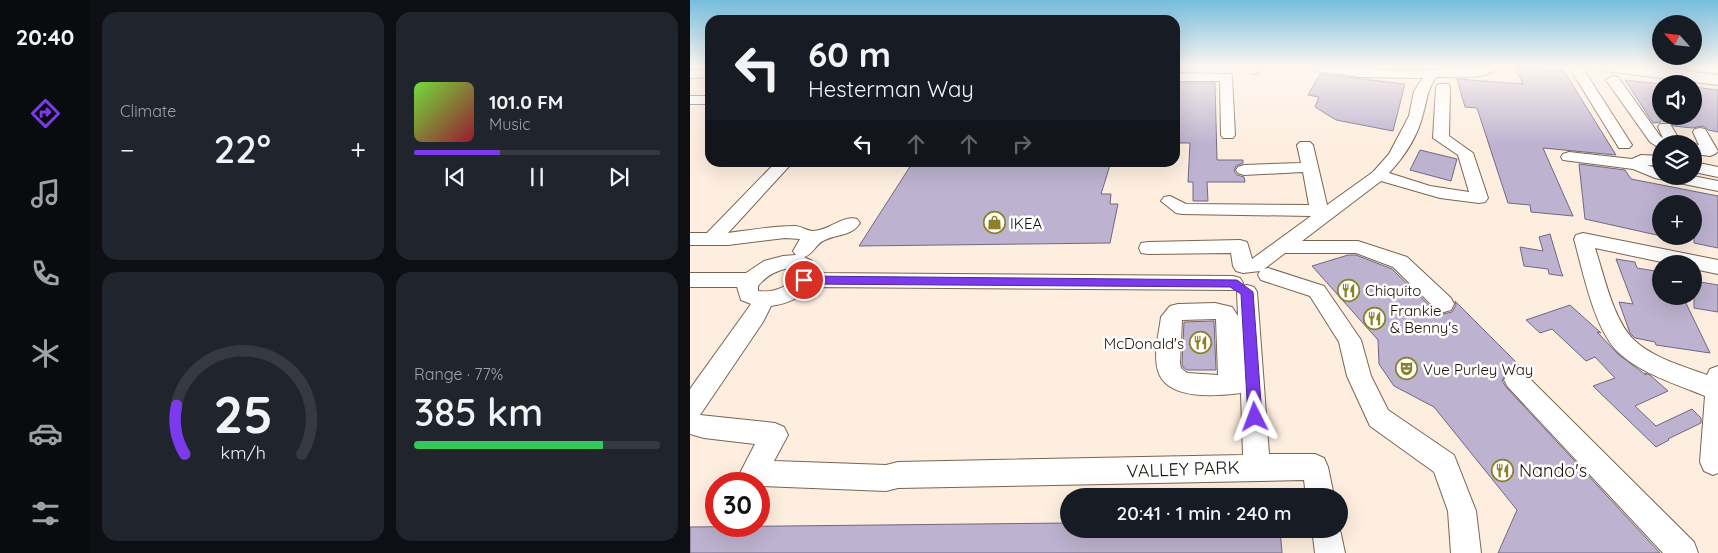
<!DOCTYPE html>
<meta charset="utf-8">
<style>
body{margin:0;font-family:Quicksand,sans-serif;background:#20242c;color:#f1f3f6;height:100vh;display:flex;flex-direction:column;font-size:19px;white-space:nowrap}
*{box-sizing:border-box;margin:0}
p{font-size:16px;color:#9ea1a6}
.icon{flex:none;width:28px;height:28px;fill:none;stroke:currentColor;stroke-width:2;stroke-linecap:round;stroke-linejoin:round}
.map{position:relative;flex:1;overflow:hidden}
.side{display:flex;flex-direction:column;gap:12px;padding:12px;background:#0d0f14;width:600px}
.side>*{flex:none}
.hud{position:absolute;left:15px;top:15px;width:475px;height:152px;border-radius:15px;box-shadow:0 5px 20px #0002;background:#171b24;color:#f1f3f6;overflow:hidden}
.needle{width:32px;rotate:297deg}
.controls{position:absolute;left:962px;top:15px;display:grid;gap:10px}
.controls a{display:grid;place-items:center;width:50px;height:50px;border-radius:50%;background:#171b24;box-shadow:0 5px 20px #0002;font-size:25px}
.speed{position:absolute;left:15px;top:472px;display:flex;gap:10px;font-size:25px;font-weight:700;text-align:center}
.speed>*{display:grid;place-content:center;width:65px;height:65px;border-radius:50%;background:#171b24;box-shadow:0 5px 20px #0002;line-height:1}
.speed .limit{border:8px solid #d22;background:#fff;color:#111}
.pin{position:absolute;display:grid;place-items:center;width:42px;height:42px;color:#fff;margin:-21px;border:2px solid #fff;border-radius:50%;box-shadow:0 1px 5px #0007}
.me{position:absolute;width:55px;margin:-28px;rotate:357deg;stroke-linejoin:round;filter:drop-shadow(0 0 4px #0008)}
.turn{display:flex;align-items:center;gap:18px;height:105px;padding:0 20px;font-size:22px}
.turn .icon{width:65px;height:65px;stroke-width:2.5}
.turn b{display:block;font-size:35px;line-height:42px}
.lanes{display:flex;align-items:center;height:48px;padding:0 20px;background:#0003;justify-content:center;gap:25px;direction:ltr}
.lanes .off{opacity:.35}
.big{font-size:38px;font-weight:600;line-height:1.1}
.side .tile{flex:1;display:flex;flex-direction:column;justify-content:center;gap:8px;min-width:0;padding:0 18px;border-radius:15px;background:#20242c}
.side .dial{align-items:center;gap:0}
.dial svg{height:130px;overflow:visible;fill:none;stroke:#363941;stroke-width:7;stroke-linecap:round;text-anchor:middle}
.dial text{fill:#f1f3f6;stroke:none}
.song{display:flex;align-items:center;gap:15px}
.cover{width:60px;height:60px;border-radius:8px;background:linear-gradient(135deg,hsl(100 70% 55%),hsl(350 70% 35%))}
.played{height:5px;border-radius:2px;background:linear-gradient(90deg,#7c3aed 35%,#363941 35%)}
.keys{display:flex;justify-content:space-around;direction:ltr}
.heat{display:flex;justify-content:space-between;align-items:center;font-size:28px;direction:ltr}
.charge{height:8px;border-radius:4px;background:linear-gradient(90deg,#34c759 77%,#363941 0)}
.side .tiles{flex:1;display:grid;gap:12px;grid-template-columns:repeat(2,1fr)}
.trip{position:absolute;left:370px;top:488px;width:288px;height:50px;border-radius:25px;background:#171b24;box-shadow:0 5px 20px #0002;font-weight:600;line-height:50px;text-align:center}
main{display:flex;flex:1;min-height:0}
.tabs{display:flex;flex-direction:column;width:90px;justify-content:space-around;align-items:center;background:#090b0e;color:#9ea1a6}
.tabs .icon{width:35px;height:35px}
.tabs .selected{color:#7c3aed}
.tabs b{font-size:22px;color:#f1f3f6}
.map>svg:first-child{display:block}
</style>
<main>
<nav class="tabs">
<b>20:40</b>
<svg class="icon selected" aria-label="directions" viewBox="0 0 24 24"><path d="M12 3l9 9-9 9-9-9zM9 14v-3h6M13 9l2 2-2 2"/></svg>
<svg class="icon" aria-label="music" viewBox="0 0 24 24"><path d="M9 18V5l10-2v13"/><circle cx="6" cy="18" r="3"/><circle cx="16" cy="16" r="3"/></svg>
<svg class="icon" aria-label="phone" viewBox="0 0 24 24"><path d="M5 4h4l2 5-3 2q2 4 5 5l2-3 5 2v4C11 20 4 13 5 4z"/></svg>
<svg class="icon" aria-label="climate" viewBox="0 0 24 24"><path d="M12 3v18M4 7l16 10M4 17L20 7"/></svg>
<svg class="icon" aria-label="car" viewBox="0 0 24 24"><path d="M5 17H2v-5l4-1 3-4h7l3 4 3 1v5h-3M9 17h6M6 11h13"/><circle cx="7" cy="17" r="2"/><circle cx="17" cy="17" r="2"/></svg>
<svg class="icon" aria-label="filters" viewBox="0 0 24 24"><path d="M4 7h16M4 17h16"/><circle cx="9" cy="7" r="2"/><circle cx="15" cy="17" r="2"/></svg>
</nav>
<section class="side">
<div class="tiles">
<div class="tile"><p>Climate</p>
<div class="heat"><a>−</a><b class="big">22°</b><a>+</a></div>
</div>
<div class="tile">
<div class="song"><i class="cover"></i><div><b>101.0 FM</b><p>Music</p></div></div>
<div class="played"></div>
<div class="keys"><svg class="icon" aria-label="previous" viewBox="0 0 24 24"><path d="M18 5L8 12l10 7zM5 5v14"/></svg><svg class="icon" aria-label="pause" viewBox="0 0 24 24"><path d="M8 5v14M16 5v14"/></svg><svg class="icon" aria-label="next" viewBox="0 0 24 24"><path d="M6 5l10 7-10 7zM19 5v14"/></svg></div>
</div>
<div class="tile dial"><svg viewBox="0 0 100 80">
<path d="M14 69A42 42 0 1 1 86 69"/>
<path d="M14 69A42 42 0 0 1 9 39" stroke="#7c3aed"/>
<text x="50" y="56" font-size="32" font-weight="700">25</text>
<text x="50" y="72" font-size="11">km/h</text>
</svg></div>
<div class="tile"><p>Range · 77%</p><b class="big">385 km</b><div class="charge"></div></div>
</div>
</section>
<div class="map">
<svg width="1028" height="553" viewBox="0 0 1028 553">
<rect width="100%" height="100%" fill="#fdeee0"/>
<!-- building -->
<path fill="#bdb2cf" stroke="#726882" d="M825,67L874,71L926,155L853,148L883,216L841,212L840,205L818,203L787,108L775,107L767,79L833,84Z
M630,74L715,84L703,131L646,120L625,107L629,97L618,95Z
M935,80L971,84V122L963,123Z
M485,83H525L527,160H553V163L546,166L544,171L547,175L554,177L555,182H517L518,201H503V182H498L500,143H485Z
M1004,87L1028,90V132L1018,130L1015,127L1010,126L1003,128L983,126L980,122H973L974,116H1004Z
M730,150L767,159L761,181L720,170Z
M223,162H421L411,194H421L420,204H428L420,243L169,246Z
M889,164L935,170L941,179L1028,196V248L1004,243V204H971V236L895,219Z
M860,234L871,271L873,276L859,274L858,269L834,266L830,247L853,251L849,237Z
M658,255H666L702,269L746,312L753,314L762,312L766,305L765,301L835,371L825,368L816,372L812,381L817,388L970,553H808L827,510L744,407L704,386L689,364L688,340L622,266Z
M926,259L945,262L947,268L971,272V296L993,297L1020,353L966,345L965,342L945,338L940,333L929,302L943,304Z
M1004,281L1028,285V312L1004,308Z
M880,305L911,333L907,332L928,354L956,375L955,373L960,375L978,391L945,406L966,426L1002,409L1011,418V423L978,439L979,440L966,447L903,386L925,378L905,357L896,361L862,329L850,333L836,320Z
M524,321L526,370H497L493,367L492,363L494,322Z
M379,523V529H590L592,553H0V527Z"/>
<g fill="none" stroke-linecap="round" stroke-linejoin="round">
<defs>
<path id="minor" d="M560,67H572V70L566,74L562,73Z
M618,67L718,70L809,67C794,82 765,76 746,77C736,93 738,97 733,114C728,136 714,157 699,173L740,186L779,192L768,155L743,138L746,87L748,84H758L760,87L759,136L783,153L798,198L795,202L789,203L750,198L691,181L612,241H668L717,257L761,298L764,304L761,310L754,312L747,310L703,267L666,253H595L574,269L578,268L634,286L671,340L681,376L698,410L764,455L786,511L791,553H761L758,511L744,472L680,426L657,376L649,342L620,296L571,280L568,275L570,271L553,273L546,271L543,266L541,253L458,254L451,253L449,248L451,243L458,242L550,240L557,242L562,259L621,216L492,214L486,213L471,201L474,197L480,196L496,204L619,205L613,172L554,175L548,173L546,170L548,167L554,165L611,163L607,145L610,142H620L623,145L637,205L683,172L699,154L719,116L724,91L733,78L671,77L624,71Z
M879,67H892L942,145L939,148H929Z
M20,69V77L0,78V70Z
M485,73L541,74L542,77L545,135L543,138H533L531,135L530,81H485Z
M923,76L928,77L970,136L973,138L968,127L970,124H980L992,144H971V149L960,142L916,80Z
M0,96H20V104H0Z
M1010,128L1015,129L1028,151L1025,154L1020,156L1004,154V144L1009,145L1003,132L1005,129Z
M879,152L942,159L951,155L971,156V166L957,165L971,170V176H1003L1028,181V191L965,178L943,169L873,160L871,157L873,154Z
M86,162H103L38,233C60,230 83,226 105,226C111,226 117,231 123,231C139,231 152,215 167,219L170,223C162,236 147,234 135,240C126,243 124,254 114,257L122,261L128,270L127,273L543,276L550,278L553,283L551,286L557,285L564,287L567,292L579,454H625L634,458L638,467L644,496H616L614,480L208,488L196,491L69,486V484L53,482L50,473L65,444L14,438L0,434V389L61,304L51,300L47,287H0V273H56L74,261L93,256L106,255L103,251L110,239L95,238L38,245H0V233H17ZM100,268L108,270C102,287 84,293 68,291V286C77,275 87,270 100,268ZM119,287L543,290L549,289L547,292L548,316L542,307L525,303L488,304L480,306L471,317C469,334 463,354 468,371C477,401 527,396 551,393L553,455L208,462L196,465L84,461L98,435L94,427L85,423L10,415L73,322L81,306C95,304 110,299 119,287ZM526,319L528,375L497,373L491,368L490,363L492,320Z
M1004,162L1028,167V177L1004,172Z
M893,233L1028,260V274L1004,269V264H981L905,248C914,275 923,320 944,340C963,358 993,366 1017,375L1020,369L1028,366V473L1023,475L1014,471L1010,462L1015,396C986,384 952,374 929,353C904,330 893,271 884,239L886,235Z
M826,370L834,373L1004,542L1008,553H973L818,387L814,380L818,373Z
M649,525L655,553H625L622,529H649Z"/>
<path id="highway" d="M914,67H969L1028,75V85L922,72L916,71Z"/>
</defs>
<!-- minor casing -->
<use href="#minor" stroke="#7a6550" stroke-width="2"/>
<!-- highway casing -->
<use href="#highway" stroke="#7a6550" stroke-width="2"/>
<!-- minor -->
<use href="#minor" fill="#fff" fill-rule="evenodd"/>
<!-- highway -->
<use href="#highway" fill="#fff" fill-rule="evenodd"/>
</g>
<!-- sky -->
<linearGradient id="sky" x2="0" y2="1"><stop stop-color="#76bdde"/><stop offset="0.46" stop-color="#fef7f1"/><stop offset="1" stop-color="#fef7f1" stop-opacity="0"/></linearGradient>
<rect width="1028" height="145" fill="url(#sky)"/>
<!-- route -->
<path fill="#7c3aed" stroke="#51269a" d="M114,276L547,280L563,292L572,417L570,421L565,423L560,421L558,417L551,294L540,287L114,284L108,280Z"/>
<!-- icons -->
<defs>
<symbol id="shop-ring" viewBox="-11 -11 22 22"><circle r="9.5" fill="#fefefe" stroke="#8c8129" stroke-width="1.5"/><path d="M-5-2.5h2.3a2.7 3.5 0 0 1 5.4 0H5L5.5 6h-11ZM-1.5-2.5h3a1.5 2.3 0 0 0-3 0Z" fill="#8c8129"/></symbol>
<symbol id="restaurant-ring" viewBox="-11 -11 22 22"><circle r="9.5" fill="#fefefe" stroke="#8c8129" stroke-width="1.5"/><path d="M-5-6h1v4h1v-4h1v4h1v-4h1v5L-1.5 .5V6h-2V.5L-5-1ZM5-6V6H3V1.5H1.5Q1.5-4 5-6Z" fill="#8c8129"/></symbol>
<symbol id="theatre-ring" viewBox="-11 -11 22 22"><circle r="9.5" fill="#fefefe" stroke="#8c8129" stroke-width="1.5"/><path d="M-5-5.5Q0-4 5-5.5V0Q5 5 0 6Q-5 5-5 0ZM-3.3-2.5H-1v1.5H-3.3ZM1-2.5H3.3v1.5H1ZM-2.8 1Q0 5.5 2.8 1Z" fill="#8c8129"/></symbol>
</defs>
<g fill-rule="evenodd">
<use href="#shop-ring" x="292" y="210" width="25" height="25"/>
<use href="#restaurant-ring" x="646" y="278" width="25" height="25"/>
<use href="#restaurant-ring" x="672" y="306" width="25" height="25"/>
<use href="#restaurant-ring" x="498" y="330" width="25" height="25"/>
<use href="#theatre-ring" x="704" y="356" width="25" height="25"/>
<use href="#restaurant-ring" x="800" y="458" width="25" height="25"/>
</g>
<g text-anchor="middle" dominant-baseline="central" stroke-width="5" stroke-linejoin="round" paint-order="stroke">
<!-- poi labels -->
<g font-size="15" fill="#181108" stroke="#fefefe" text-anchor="start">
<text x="320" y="223">IKEA</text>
<text x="675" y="290">Chiquito</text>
<text x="700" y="310">Frankie<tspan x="700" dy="17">&amp; Benny's</tspan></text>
<text x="494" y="343" text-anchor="end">McDonald's</text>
<text x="733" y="369">Vue Purley Way</text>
</g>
<!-- near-street labels -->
<g font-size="18" fill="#181108" stroke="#fefefe">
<text transform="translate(493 469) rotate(-2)">VALLEY PARK</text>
</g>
<!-- near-poi labels -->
<g font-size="18" fill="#181108" stroke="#fefefe" text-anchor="start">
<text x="829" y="470">Nando's</text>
</g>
</g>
</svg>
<div class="controls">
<a><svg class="needle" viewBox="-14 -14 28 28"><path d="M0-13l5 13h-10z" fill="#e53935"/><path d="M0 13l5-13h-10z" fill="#9ea1a6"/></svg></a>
<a><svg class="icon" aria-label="sound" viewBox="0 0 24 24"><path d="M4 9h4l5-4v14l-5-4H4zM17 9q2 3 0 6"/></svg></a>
<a><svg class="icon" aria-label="layers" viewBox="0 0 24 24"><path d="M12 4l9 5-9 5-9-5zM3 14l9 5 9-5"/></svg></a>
<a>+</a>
<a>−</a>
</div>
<div class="speed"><div class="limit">30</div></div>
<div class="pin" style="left:114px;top:280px;background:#d93025"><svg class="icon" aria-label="arrive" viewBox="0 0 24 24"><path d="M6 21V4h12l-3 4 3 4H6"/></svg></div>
<svg class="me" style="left:565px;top:417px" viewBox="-20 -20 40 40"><path d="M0-17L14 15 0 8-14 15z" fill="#7c3aed" stroke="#fff" stroke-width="4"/></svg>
<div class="trip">20:41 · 1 min · 240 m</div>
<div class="hud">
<div class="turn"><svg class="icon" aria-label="left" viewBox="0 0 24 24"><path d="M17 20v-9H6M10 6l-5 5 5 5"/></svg><div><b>60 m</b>Hesterman Way</div></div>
<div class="lanes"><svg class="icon" aria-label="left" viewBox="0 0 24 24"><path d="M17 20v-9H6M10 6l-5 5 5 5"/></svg><svg class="icon off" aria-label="ahead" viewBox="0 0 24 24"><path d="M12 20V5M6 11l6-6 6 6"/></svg><svg class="icon off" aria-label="ahead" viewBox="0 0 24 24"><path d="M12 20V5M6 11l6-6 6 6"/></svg><svg class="icon off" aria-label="right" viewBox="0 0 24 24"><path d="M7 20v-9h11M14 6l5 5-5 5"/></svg></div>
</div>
</div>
</main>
